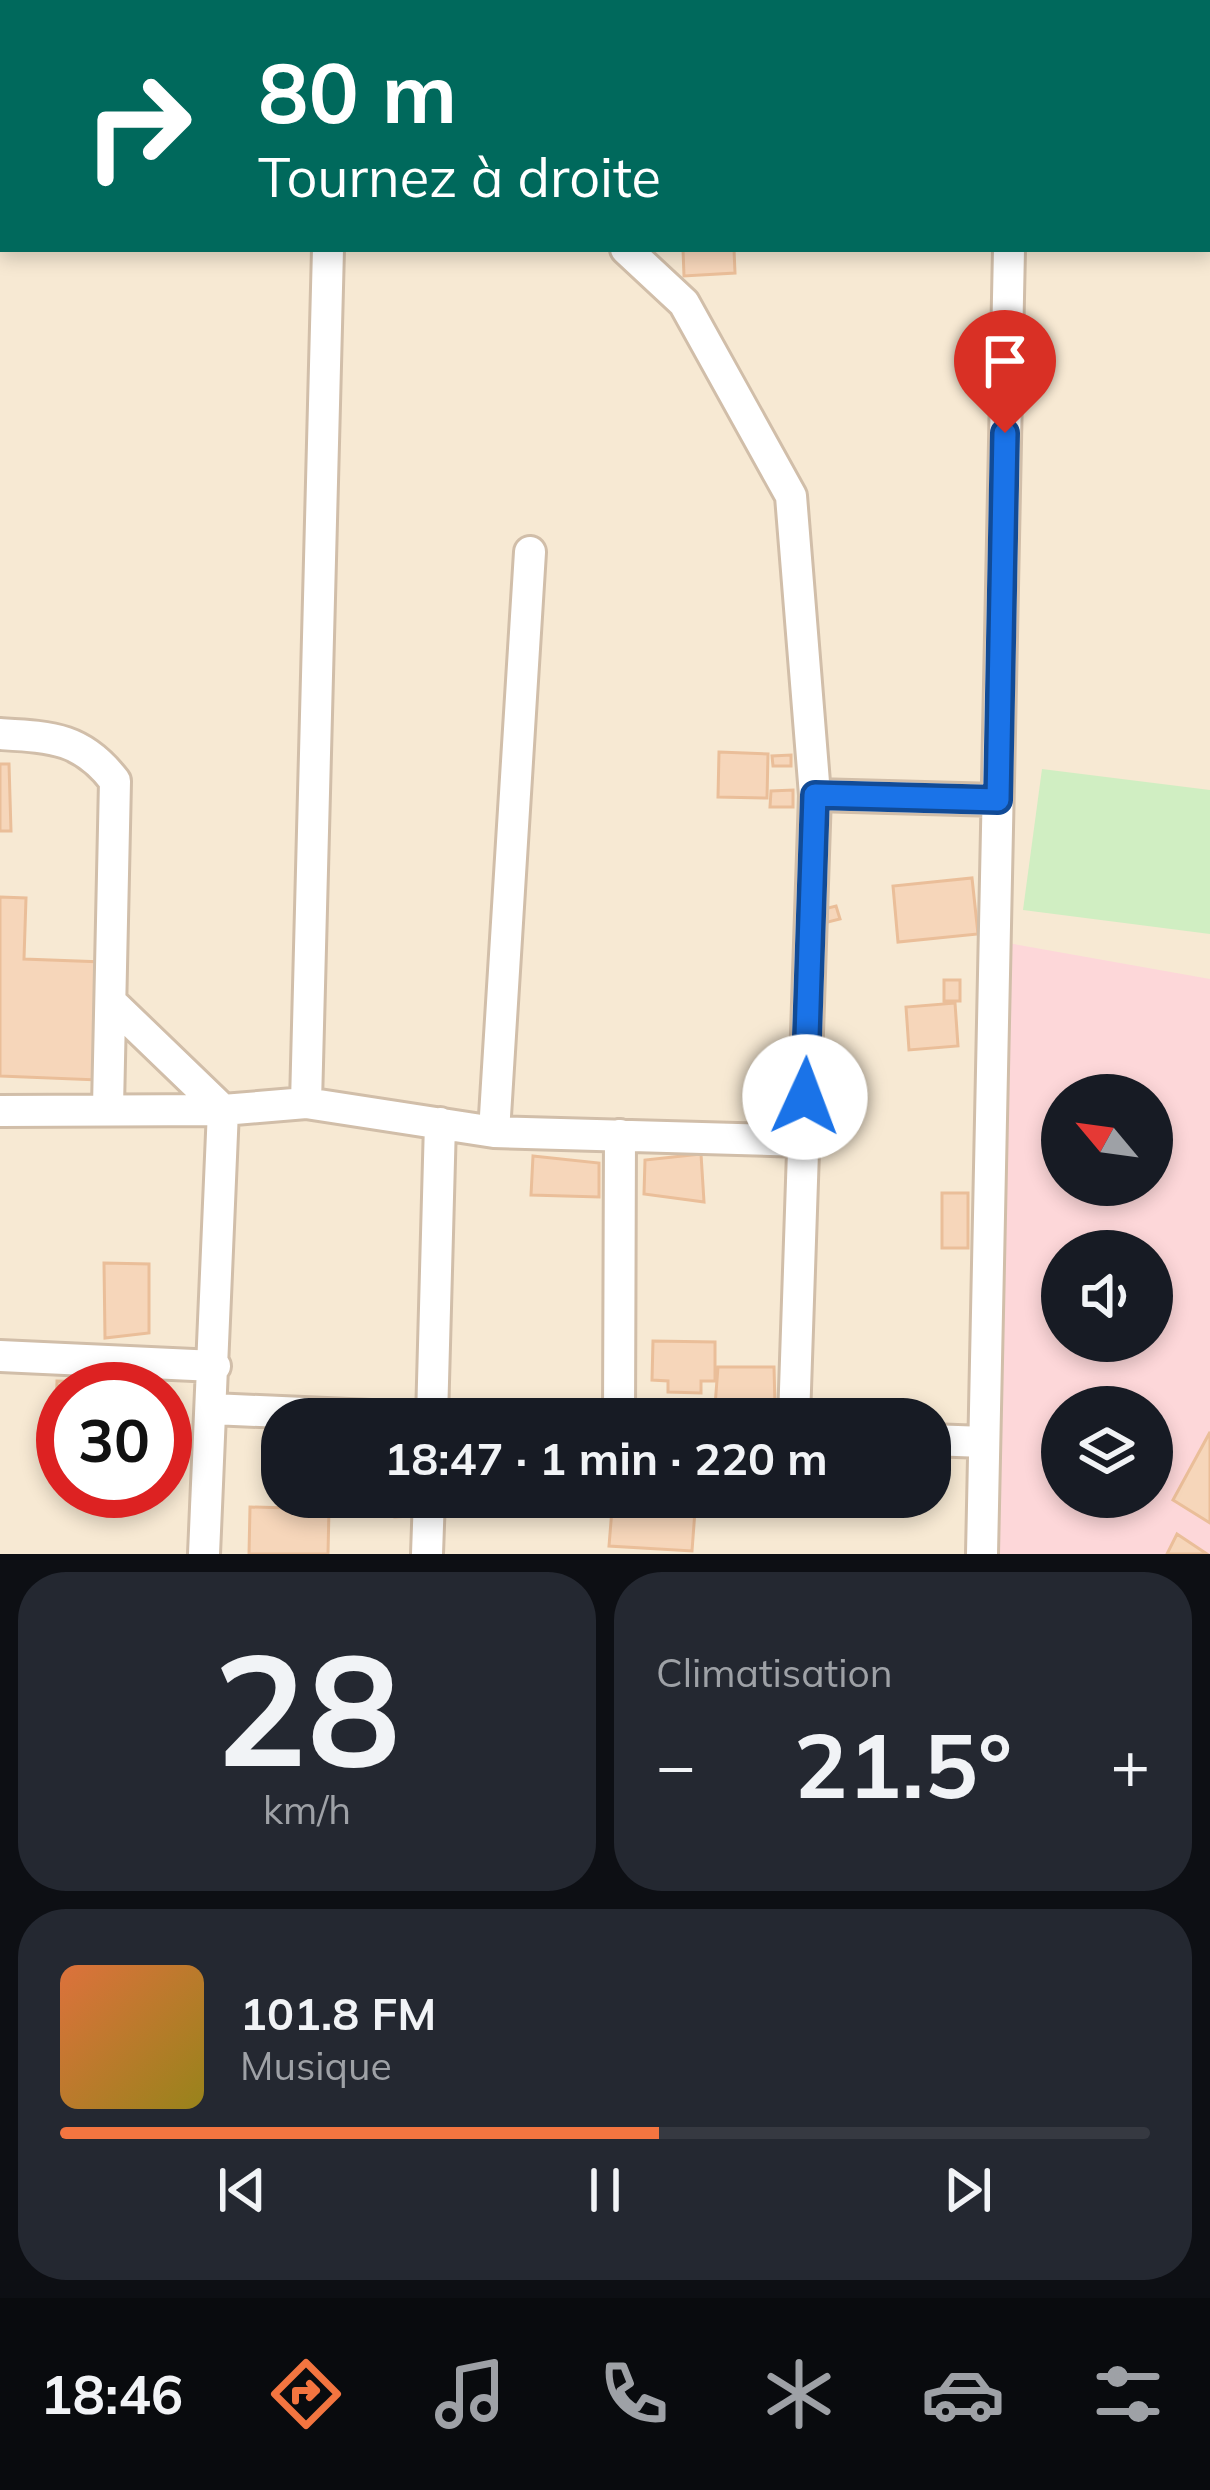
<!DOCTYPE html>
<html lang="fr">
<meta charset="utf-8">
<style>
body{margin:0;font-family:Mulish,sans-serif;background:#242831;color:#f1f3f6;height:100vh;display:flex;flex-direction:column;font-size:45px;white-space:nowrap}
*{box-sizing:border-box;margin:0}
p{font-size:39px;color:#9ea1a6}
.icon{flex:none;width:66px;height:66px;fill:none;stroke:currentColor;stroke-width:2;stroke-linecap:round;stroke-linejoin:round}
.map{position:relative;height:1554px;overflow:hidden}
.details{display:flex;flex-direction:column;gap:18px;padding:18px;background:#0d0f14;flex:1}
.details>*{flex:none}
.top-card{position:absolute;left:0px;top:0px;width:1212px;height:252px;box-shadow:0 6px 18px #0003;background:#00695c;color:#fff;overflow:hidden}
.needle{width:78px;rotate:299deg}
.controls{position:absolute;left:1041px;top:1074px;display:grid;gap:24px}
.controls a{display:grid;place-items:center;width:132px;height:132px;border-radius:50%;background:#171b24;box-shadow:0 6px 18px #0003;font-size:60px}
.speed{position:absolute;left:36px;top:1362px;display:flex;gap:24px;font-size:60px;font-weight:700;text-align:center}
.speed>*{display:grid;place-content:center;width:156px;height:156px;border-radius:50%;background:#171b24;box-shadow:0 6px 18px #0003;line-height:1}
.speed .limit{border:18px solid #d22;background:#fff;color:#111}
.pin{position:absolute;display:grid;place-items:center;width:102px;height:102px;color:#fff;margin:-123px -51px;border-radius:50% 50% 50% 0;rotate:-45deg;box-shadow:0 0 12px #0007}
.pin .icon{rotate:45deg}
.me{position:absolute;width:132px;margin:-66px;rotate:2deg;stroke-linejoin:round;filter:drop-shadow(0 0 9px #0008)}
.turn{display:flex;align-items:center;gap:42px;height:252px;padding:0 60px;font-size:54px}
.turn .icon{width:156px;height:156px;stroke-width:2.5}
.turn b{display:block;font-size:84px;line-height:102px}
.big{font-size:90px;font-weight:700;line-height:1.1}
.details .tile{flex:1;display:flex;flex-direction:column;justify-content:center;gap:18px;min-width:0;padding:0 42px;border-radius:48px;background:#242831}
.details .dial{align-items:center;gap:0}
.dial b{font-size:156px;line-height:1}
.song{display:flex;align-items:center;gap:36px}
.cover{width:144px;height:144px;border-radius:18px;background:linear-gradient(135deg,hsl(20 70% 55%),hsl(50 70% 35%))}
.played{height:12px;border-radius:6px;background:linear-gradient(90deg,#f37540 55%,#363941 55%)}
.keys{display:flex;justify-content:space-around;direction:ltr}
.heat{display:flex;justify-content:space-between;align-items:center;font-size:66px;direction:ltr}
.details .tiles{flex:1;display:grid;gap:18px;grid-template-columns:1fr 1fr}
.tile:last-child{grid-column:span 2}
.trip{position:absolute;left:261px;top:1398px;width:690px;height:120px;border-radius:48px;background:#171b24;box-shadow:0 6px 18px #0003;font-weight:700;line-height:120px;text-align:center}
.tabs{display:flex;height:192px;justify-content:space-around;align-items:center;background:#090b0e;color:#9ea1a6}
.tabs .icon{width:84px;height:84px}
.tabs .selected{color:#f37540}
.tabs b{font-size:54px;color:#f1f3f6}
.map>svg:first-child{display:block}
</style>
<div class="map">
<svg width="1210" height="1554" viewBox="0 0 1210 1554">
<rect width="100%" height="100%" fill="#fef6e5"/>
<!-- residential -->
<path fill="#f7e9d3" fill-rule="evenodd" d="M471,0H1210V1554H0V251L1209,249V3H471ZM1062,1095H1152V1185H1062ZM1062,1251H1152V1341H1062ZM63,1389H165V1491H63ZM1062,1407H1152V1497H1062ZM282,1419H930V1497H282Z"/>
<!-- medical -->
<path fill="#fdd7d9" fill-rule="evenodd" d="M1002,942L1210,979V1554H993ZM1062,1095H1152V1185H1062ZM1062,1251H1152V1341H1062ZM1062,1407H1152V1497H1062Z"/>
<!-- green -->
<path fill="#d0eec2" d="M1042,769L1210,790V934L1023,910Z"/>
<!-- building -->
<path fill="#f6d6ba" stroke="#eabe99" stroke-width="3" d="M683,249H734L735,273L684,276Z
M719,752L768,754L767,798L718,797Z
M791,755V766H773L772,756Z
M0,764H9L11,831H0Z
M793,790V807H770L771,791Z
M972,878L978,934L898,942L893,886Z
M0,897L26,898L24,959L103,962L98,1080L0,1076Z
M836,906L840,919L824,923L820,910Z
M944,980H960V1001H944Z
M955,1003L958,1046L909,1050L906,1007Z
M701,1154L704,1202L644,1194L645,1160Z
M533,1156L599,1163V1197L531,1195Z
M942,1193H968V1248H942Z
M104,1263L149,1264V1333L105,1338Z
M653,1341L715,1342V1381H701V1393L668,1392V1381L652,1380Z
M718,1367H774L775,1405L715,1406Z
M57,1381L110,1383L109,1389H63V1455L55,1454Z
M1210,1432V1523L1173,1500Z
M120,1491H153L152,1499L119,1496Z
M613,1497H696L692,1551L609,1546Z
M410,1505V1516L395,1517V1506Z
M250,1507L329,1509L328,1554H249Z
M1177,1534L1207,1554H1167Z"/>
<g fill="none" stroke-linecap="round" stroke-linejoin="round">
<defs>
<path id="street" d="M626,3V0
M1015,3V0
M626,249L684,303L791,496L815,795L794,1419
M0,734C52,737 82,738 115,781L108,1107
M815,795L997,800
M112,1003L223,1110L204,1554
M306,1103L328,249
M0,1111L223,1110L306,1103L494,1132L803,1141
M494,1132L530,552
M0,1356L215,1366
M212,1409L439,1419
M432,1419L440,1123
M619,1419L620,1135
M930,1440L984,1442
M427,1554L429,1497
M982,1554L1009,249"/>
</defs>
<!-- street casing -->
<use href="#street" stroke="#d1bea9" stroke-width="36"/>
<!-- street -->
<use href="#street" stroke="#fff" stroke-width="30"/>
</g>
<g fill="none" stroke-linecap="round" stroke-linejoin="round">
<defs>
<path id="route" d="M805,1097L815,795L998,800L1005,433"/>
</defs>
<!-- route casing -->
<use href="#route" stroke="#114b97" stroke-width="30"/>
<!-- route -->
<use href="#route" stroke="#1a73e8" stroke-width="21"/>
</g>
</svg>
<div class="controls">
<a><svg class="needle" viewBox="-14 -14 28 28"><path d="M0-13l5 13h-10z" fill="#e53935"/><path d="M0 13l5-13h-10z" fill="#9ea1a6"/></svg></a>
<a><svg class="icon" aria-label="sound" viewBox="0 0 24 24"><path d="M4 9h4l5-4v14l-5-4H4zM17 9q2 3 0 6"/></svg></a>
<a><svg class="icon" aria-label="layers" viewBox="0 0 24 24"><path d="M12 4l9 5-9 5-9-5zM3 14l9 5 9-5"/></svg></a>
</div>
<div class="speed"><div class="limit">30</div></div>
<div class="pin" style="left:1005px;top:433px;background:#d93025"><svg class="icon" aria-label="arrive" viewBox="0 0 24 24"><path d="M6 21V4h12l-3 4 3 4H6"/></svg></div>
<svg class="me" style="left:805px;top:1097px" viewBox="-20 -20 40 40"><circle r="19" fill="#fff"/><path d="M0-13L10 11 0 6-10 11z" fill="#1a73e8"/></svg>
<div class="trip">18:47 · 1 min · 220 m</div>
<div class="top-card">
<div class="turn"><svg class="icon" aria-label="right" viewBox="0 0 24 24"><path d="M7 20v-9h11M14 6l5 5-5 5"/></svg><div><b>80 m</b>Tournez à droite</div></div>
</div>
</div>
<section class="details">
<div class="tiles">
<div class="tile dial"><b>28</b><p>km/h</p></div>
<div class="tile"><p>Climatisation</p>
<div class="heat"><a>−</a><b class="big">21.5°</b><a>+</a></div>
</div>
<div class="tile">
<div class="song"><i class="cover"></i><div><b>101.8 FM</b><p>Musique</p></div></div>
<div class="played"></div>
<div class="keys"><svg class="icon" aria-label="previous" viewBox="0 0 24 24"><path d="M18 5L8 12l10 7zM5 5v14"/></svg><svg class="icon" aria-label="pause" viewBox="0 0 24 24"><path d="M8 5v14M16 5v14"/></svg><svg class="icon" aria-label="next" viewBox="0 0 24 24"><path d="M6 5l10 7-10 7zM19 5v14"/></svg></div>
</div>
</div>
</section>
<nav class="tabs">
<b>18:46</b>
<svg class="icon selected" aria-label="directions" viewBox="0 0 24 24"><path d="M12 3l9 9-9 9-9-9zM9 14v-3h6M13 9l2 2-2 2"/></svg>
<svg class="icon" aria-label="music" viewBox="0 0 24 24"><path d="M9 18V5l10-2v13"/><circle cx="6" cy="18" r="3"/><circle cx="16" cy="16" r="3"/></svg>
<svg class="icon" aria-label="phone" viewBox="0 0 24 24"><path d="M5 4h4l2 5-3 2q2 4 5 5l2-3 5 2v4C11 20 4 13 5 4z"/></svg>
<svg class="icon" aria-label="climate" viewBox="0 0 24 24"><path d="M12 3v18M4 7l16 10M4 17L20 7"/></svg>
<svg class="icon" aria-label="car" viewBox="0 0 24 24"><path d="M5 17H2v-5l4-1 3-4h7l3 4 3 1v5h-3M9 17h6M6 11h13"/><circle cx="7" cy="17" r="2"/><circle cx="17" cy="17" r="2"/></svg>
<svg class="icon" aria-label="filters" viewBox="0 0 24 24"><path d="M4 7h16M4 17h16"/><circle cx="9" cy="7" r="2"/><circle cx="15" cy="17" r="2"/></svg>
</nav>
